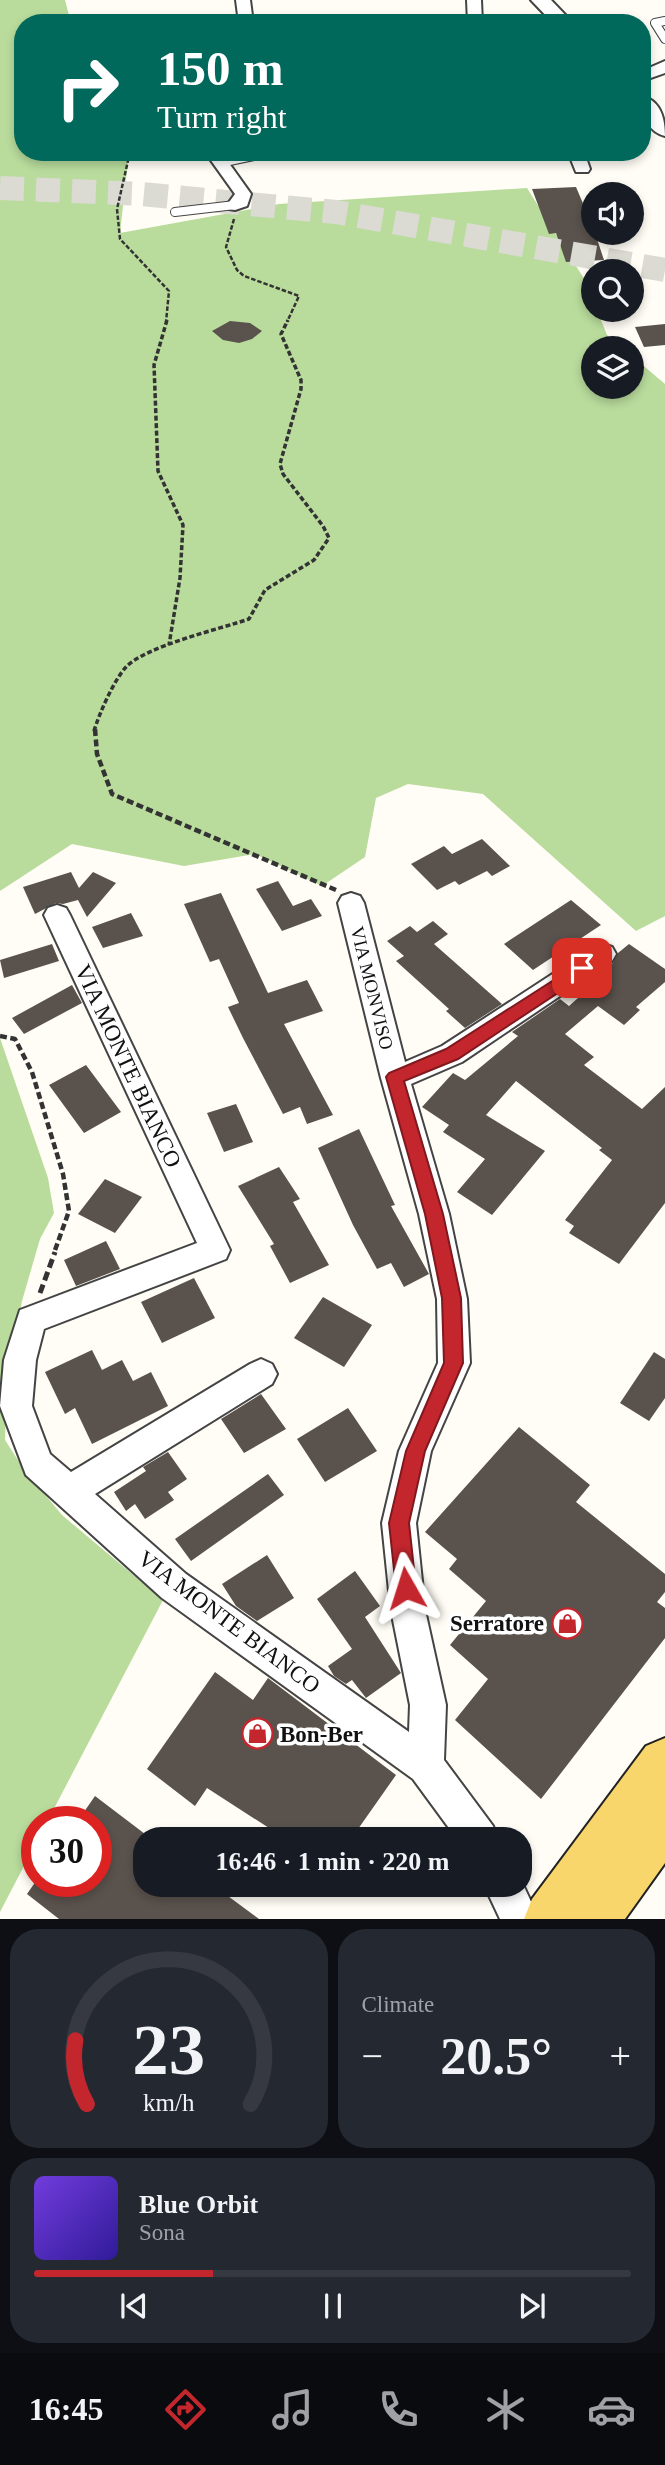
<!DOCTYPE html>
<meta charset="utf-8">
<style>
body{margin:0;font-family:"Times New Roman",serif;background:#242831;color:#f1f3f6;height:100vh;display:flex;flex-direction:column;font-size:26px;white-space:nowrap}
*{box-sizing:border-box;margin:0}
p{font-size:23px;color:#9ea1a6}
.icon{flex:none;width:38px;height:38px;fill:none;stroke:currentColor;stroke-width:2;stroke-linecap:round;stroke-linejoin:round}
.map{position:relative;height:1919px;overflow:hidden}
.sheet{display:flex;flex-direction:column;gap:10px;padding:10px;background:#0d0f14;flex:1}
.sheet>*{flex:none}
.hud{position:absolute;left:14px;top:14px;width:637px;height:147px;border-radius:28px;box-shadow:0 4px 10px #0003;background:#00695c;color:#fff;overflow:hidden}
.buttons{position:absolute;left:581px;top:182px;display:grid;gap:14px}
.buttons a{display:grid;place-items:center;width:63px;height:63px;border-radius:50%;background:#171b24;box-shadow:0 4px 10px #0003;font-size:35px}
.speed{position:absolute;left:21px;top:1806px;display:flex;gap:14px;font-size:35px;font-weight:700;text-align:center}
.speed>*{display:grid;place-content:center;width:91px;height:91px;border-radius:50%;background:#171b24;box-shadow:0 4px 10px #0003;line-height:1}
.speed .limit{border:10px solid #d22;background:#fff;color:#111}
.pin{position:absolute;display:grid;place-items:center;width:60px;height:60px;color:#fff;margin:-30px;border-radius:14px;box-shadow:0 4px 10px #0006}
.me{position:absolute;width:77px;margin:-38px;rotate:354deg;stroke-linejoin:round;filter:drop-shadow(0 0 5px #0008)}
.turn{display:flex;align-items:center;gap:24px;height:147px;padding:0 28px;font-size:32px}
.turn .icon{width:91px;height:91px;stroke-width:2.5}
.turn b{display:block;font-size:49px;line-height:60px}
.big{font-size:52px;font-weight:700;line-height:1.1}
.sheet .tile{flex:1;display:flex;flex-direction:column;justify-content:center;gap:10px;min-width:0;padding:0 24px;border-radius:28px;background:#242831}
.sheet .dial{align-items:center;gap:0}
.dial svg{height:182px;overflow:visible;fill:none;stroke:#363941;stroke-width:7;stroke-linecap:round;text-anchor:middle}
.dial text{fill:#f1f3f6;stroke:none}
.song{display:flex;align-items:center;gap:21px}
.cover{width:84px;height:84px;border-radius:10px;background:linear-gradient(135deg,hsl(260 70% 55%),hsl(250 70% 35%))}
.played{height:7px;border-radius:4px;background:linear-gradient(90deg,#c4262e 30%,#363941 30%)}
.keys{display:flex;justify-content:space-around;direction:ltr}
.heat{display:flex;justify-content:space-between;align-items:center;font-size:38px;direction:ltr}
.sheet .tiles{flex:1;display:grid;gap:10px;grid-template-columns:1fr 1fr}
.tile:last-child{grid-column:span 2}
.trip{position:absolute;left:133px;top:1827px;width:399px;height:70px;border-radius:28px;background:#171b24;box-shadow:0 4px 10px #0003;font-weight:700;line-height:70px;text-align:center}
.menu{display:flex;height:112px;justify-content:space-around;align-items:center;background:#090b0e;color:#9ea1a6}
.menu .icon{width:49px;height:49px}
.menu .current{color:#c4262e}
.menu b{font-size:32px;color:#f1f3f6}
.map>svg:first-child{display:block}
</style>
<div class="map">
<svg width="665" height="1919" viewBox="0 0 665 1919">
<rect width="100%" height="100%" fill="#fffdf5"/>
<!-- forest -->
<path fill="#b9dc9c" d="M0,0H65L71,23H23V152H129L120,233L279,204L527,188L588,285L593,298V310H597L607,335L623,348H593V387H632V356L665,384V916L636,931L483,794L408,784L376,798L365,857L322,886L255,854L184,866L72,844L0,891Z
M0,1038L48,1178L54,1213L40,1239L22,1301L7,1377L5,1440L23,1468L62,1515L163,1600L47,1822H37V1841L0,1912Z"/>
<!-- building -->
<path fill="#5a524d" d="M576,187L593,227L604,260L566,262L556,233L549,234L532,189Z
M230,321L250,323L262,331L252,339L239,343L223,340L212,331Z
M665,324V345L644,347L635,327Z
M482,839L510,866L492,876L487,871L459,885L455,881L437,890L411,864L444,846L452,854Z
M71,872L79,888L93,872L116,883L87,917L78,900L63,904L56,903L35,914L23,887Z
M278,881L293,906L311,899L322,916L282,931L256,889Z
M221,893L268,993L307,980L323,1011L284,1024L333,1115L307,1124L300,1107L283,1114L243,1038L228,1007L239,1003L219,959L210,962L184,904Z
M571,900L601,925L533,970L504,944Z
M131,913L143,936L103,948L92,927Z
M433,921L448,934L434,944L502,1004L465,1028L446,1011L449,1009L396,961L404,956L387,941L410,926L417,932Z
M52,944L59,961L4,978L0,960Z
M629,944L665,969V982L636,1007L640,1010L624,1025L598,1006L565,1034L594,1057L584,1065L642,1109L665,1087V1203L619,1264L569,1233L574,1226L565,1220L612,1160L599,1150L602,1148L516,1081L486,1115L545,1151L492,1215L457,1192L485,1159L443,1132L449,1125L422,1107L453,1073L465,1080L518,1036L512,1032L560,999L569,1006L606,973L603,970L613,963L618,953Z
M72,985L82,1003L24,1034L12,1018Z
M86,1065L121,1112L84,1133L49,1085Z
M236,1104L253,1142L224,1152L207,1113Z
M359,1129L395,1205L391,1206L429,1274L404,1287L391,1263L377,1269L353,1225L318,1148Z
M279,1167L300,1199L293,1202L329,1265L290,1283L270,1246L274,1244L238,1186Z
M105,1179L142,1197L115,1233L78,1214Z
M106,1241L120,1269L76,1286L64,1260Z
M194,1278L215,1318L162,1343L141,1302Z
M323,1297L372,1325L344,1367L294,1338Z
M92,1350L102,1370L122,1360L133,1381L151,1372L168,1406L92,1444L75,1408L65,1414L45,1372Z
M654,1352L665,1359V1398L649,1421L620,1403Z
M261,1394L286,1429L244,1453L221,1419Z
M348,1408L377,1451L325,1482L297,1439Z
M519,1427L590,1485L576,1502L665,1574V1592L657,1602L665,1608V1638L541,1799L455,1720L488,1679L450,1645L486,1601L449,1569L457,1559L425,1532Z
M168,1452L187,1479L168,1492L174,1500L145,1519L135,1504L126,1511L114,1492L146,1471L143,1467Z
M268,1474L284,1495L191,1561L175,1539Z
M267,1555L294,1598L257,1621L236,1606L222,1584Z
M355,1571L380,1606L365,1617L401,1673L366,1698L352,1680L346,1684L334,1676L328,1666L352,1649L317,1599Z
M215,1672L253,1700L268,1678L396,1775L351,1839H286L207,1788L195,1806L147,1769Z
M95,1796L145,1834V1885H213L259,1919H59L27,1894L36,1881H96V1822H77Z"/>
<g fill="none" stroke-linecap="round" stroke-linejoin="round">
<!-- motorway-tunnel -->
<path stroke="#dbdad3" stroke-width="24" stroke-dasharray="24 12" stroke-linecap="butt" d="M0,188L141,194L336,212L665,270"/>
<defs>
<path id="service" d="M665,21L655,23L665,39
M220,163L273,152
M175,212L235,205"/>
<path id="minor" d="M236,0H250L253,23H239Z
M467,0H481L482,23H468Z
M665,61V73L642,81V71Z
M205,152H221L251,194L247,206L235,210L229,209L227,205L235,194Z
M568,152H584L590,169L588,172H576Z
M351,893L360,896L364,903L405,1062L442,1046L594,947L603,944L612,947L616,954L612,961L462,1062L411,1084L449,1214L467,1299L470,1363L431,1451L416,1523L425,1610L446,1705L444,1760L493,1826L498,1839H457L413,1779L162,1598L26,1475L0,1406L4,1360L20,1310L197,1243L44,915L48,908L57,905L66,908L70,915L230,1250L226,1259L44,1329L36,1360L32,1406L50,1454L71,1472L250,1364L261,1359L272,1364L277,1374L272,1384L95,1494L186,1574L409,1732L410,1705L391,1610L382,1523L399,1451L438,1363L437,1299L419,1214L381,1078L338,903L342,896Z
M520,1878L539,1919H500L484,1885H520Z"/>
<path id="tertiary" d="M531,0H551L573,23H553Z
M642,96C661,101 665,119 665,136C646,131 642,113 642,96Z"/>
<path id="primary" d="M665,1738V1863L625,1919H524L532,1899L646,1746Z"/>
</defs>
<!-- service casing -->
<use href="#service" stroke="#444" stroke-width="10"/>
<!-- minor casing -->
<use href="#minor" stroke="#444" stroke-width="4"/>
<!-- tertiary casing -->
<use href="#tertiary" stroke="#444" stroke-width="4"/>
<!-- primary casing -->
<use href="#primary" stroke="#222" stroke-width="4"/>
<!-- path-far3 -->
<path stroke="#333" stroke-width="2.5" stroke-dasharray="4.5 2" stroke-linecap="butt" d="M130,152L117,209L120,239L169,291L166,322
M234,219L226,247L237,270L244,276L299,296L287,322"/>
<!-- path-far2 -->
<path stroke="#333" stroke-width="3.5" stroke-dasharray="5 2.5" stroke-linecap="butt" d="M167,320L154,365L158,471L183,525L180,578L169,645
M94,731C99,714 114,680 126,667C146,646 220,629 249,619L265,590L314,560L329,538L323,526L283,474L280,464L301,389V380L281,334L288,320"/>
<!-- path-far1 -->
<path stroke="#333" stroke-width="4.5" stroke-dasharray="7 3.5" stroke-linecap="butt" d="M95,729L97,754L112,794L336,890
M0,1036L15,1039L32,1072L63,1174L69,1211L54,1253"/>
<!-- path -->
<path stroke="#333" stroke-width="5" stroke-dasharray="9 4.5" stroke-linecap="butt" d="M40,1293L55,1252"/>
<!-- service -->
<use href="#service" stroke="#fff" stroke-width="8"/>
<!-- minor -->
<use href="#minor" fill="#fff" fill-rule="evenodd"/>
<!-- tertiary -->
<use href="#tertiary" fill="#fff" fill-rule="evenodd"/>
<!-- primary -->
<use href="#primary" fill="#f9d66b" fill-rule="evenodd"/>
</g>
<!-- route -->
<path fill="#c4262e" stroke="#7f191e" stroke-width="2" d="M582,962L590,968L588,973L458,1059L404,1081L443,1214L461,1298L463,1363L425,1451L409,1523L416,1588L413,1595L406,1598L399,1595L396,1588L389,1523L406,1451L444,1363L442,1298L425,1214L386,1077L389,1073L446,1049Z"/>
<!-- icons -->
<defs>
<symbol id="shop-ring" viewBox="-11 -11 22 22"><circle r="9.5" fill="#fff" stroke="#c4262e" stroke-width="1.5"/><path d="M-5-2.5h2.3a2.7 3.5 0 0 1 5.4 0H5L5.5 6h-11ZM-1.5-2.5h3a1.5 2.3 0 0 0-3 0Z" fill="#c4262e"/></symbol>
</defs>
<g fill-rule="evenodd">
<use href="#shop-ring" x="550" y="1606" width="35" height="35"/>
<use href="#shop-ring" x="240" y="1716" width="35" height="35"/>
</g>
<g text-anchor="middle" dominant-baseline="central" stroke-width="7" stroke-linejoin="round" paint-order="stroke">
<!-- street labels -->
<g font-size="19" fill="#111" stroke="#fff">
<text transform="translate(372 988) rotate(76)">VIA MONVISO</text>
</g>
<!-- near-street labels -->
<g font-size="23" fill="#111" stroke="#fff">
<text transform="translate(128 1066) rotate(65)">VIA MONTE BIANCO</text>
<text transform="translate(229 1622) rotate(37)">VIA MONTE BIANCO</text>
</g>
<!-- near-poi labels -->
<g font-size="23" font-weight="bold" fill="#111" stroke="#fff" text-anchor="end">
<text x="544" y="1623">Serratore</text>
<text x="280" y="1734" text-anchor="start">Bon-Ber</text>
</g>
</g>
</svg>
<div class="buttons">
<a><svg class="icon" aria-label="sound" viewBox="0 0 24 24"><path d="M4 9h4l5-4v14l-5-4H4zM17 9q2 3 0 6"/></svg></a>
<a><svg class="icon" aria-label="search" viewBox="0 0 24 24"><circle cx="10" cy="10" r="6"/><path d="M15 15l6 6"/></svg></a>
<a><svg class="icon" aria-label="layers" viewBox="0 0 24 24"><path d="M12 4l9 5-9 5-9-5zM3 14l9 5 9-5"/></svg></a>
</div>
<div class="speed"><div class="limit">30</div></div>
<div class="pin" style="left:582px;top:968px;background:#d93025"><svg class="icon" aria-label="arrive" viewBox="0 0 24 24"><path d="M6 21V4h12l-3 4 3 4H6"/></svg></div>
<svg class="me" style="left:406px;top:1588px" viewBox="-20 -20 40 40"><path d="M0-17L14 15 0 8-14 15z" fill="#c4262e" stroke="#fff" stroke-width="4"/></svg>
<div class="trip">16:46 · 1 min · 220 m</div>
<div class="hud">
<div class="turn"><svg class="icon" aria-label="right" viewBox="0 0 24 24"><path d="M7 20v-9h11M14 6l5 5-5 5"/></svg><div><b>150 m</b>Turn right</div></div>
</div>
</div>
<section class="sheet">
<div class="tiles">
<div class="tile dial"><svg viewBox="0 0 100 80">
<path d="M14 69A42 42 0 1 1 86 69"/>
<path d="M14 69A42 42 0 0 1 9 41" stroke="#c4262e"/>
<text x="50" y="56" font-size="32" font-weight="700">23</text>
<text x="50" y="72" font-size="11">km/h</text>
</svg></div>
<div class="tile"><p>Climate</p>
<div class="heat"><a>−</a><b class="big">20.5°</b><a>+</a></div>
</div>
<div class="tile">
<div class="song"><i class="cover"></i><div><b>Blue Orbit</b><p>Sona</p></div></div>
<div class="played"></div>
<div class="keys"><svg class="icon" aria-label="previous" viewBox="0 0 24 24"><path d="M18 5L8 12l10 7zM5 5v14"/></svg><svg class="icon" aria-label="pause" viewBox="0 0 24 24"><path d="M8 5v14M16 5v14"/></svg><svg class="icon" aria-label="next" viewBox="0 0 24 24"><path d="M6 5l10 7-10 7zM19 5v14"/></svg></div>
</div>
</div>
</section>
<nav class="menu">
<b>16:45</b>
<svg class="icon current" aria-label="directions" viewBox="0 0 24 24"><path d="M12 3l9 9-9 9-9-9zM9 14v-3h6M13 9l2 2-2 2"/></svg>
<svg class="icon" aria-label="music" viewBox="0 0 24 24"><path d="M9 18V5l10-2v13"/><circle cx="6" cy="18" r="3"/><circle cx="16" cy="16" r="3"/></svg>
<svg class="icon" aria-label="phone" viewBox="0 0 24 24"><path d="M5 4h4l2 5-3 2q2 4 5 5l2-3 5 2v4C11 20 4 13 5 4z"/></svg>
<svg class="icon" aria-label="climate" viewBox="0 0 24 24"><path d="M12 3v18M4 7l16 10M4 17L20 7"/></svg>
<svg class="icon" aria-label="car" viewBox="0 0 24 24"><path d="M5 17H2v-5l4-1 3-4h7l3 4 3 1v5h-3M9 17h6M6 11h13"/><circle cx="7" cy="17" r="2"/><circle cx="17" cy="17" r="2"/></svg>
</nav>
